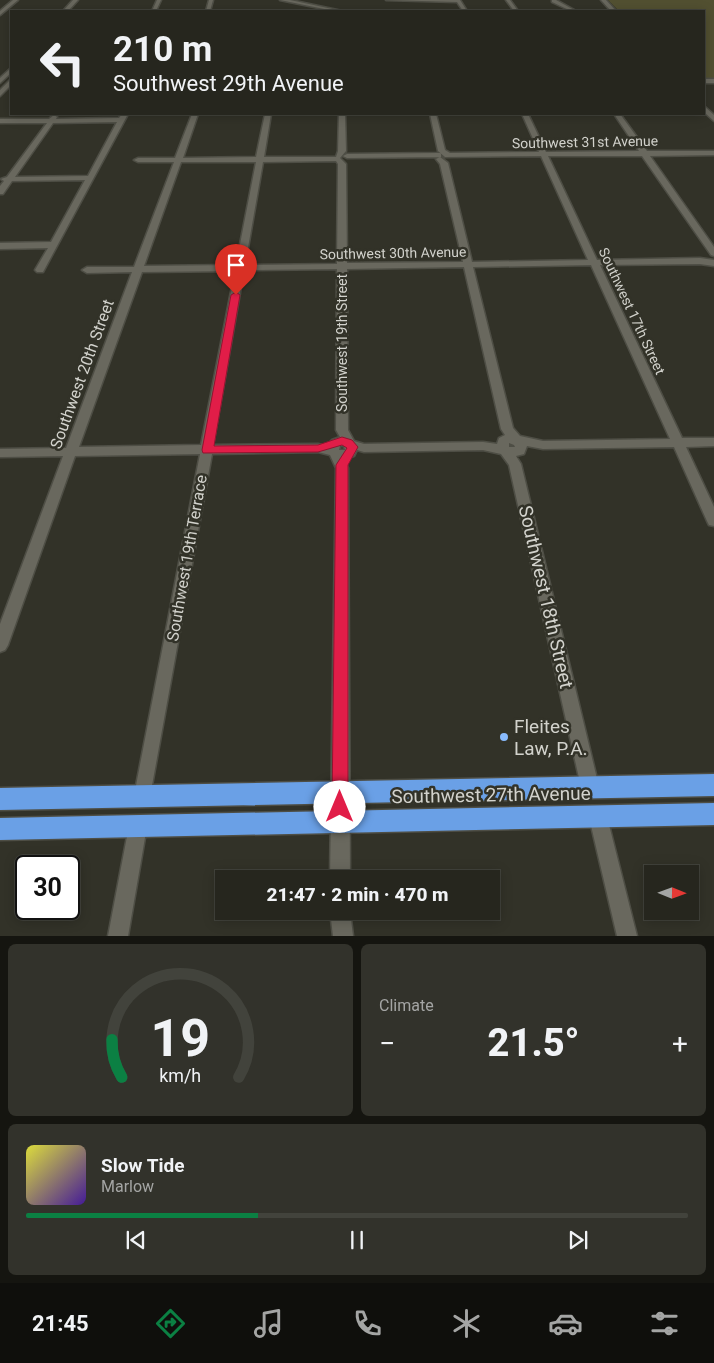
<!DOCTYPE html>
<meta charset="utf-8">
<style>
body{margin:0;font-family:Roboto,sans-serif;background:#32322b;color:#f1f3f6;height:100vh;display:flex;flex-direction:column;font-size:19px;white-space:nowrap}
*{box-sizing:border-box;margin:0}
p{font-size:16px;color:#a4a5a4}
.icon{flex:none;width:28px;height:28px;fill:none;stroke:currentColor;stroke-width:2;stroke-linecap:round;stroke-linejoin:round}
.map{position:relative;height:936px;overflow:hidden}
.panel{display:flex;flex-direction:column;gap:8px;padding:8px;background:#151510;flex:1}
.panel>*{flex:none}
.top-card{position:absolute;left:10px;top:10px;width:695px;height:105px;border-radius:0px;box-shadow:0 2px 12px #0003,0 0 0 1px #42433c;background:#26261e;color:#f1f3f6;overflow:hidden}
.needle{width:32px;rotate:91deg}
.fabs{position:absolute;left:644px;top:865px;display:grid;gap:10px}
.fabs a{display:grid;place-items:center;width:55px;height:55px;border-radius:0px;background:#26261e;box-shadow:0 2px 12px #0003,0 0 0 1px #42433c;font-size:25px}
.speed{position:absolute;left:15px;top:855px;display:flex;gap:10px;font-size:25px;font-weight:700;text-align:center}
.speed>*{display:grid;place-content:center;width:65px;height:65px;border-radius:50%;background:#26261e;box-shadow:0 2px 12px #0003,0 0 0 1px #42433c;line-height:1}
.speed .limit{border:2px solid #111;border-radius:8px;background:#fff;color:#111}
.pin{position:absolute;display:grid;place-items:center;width:42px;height:42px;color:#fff;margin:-51px -21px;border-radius:50% 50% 50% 0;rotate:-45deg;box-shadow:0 0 5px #0007}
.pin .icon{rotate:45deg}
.me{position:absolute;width:55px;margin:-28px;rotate:0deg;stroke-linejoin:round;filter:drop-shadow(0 0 4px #0008)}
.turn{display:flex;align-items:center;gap:18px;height:105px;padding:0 20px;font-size:22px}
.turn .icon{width:65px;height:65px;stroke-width:2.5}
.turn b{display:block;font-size:35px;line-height:42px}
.big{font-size:38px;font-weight:800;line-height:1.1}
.panel .widget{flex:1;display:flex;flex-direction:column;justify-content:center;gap:8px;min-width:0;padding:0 18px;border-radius:8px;background:#32322b}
.panel .dial{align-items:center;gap:0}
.dial svg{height:130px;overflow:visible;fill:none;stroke:#42433c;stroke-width:7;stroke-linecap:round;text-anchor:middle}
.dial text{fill:#f1f3f6;stroke:none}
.song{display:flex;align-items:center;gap:15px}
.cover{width:60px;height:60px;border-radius:8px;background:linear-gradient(135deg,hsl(60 70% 55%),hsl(260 70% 35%))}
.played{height:5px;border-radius:2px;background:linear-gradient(90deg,#0b8043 35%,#42433c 35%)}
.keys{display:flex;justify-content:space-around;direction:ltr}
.heat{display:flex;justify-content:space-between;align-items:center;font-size:28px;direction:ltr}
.panel .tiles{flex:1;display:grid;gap:8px;grid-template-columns:1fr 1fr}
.widget:last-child{grid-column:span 2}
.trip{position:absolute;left:215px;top:870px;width:285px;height:50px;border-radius:0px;background:#26261e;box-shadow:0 2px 12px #0003,0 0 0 1px #42433c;font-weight:800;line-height:50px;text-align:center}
.menu{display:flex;height:80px;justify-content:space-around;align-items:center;background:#0f0f0c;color:#a4a5a4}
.menu .icon{width:35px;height:35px}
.menu .current{color:#0b8043}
.menu b{font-size:22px;color:#f1f3f6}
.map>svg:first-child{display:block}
</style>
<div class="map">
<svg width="714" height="936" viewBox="0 0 714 936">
<rect width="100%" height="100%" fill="#323228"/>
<!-- green -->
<path fill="#525031" d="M608,0H714V79H704V11H619Z"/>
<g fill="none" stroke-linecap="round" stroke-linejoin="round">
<defs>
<path id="street" d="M13,0H18L0,15V11Z
M157,0H161L156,11H152Z
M209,0H213L210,11H206Z
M280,0H290L342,11H334Z
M386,0H460L467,11H463L457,2Z
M506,0H510L518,11H514Z
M552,0H556L576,11H571L552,2Z
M122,114H128L43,272H37L35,270L48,248L0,249V243L51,242L85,180L12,181L3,194H0V186L4,181L1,179L7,177L47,123H0V119H49L54,115L57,117L56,119L119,118ZM117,122L88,176L15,177L53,123Z
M192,114H198L183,158L256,157L265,114H271L264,157H336L338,151L339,114H345L346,151L340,158L346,164L347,263L463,262L440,164L436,159L440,157L448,163L472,262L588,260L541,156L445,157L438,151L430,114H436L445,150L450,153L539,152L522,114H528L546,152L639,151L614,114H620L647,151H714V155L650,156L714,247V256L711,255L642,156H548L597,260L700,258L714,260V266L700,264L600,265L682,438H714V446L686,447L714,507V526L709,525L707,521L674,447L543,449L527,446L524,454L516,456L521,464L599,787L596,793L590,796L584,793L581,787L509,465L501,454L483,450L364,452L357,450L354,456L345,460L348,468L350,879H330L336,468L330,455L318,452L212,454L149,802L143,805L137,802L134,796L200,454L75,456L8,645L5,650L0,652V624L63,456L3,457H0V449L66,448L132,272L87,273L82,270L87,267H134L174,162H138L134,160L138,158H175ZM336,161L338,164L337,264L245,265L263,162ZM181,162H256L236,265L144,266ZM591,265L670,439L543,441L520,436L513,428L473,267ZM464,267L501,429L505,435L499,438L497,444L483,442L364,444L354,441L348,430L347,269ZM337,269L336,430L340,437L332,440L327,446L318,444L213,445L244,270ZM235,271L201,445L79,447L142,272ZM509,443L514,445L515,447H509ZM340,446H344L345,450H339Z
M438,153H441V157L347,158L343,156L347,154Z
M598,808L604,811L607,817L637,936H617L589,817L592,811Z
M138,817L145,819L147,826L128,936H108L129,826L131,819Z
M330,911H350L353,936H333Z"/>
<path id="secondary" d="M73,0H78L68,11H63Z
M601,0H606L616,11H611Z
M11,68V73L0,83V78Z
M11,79V85L0,96V90Z
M704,79H714V83H704Z
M704,106L714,115V121L704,112Z"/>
<path id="highway" d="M714,774V796L0,810V788Z
M714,803V825L0,840V818Z"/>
</defs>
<!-- street casing -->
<use href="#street" stroke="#4e4e45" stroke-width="3"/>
<!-- secondary casing -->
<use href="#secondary" stroke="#4e4e45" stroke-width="3"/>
<!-- highway casing -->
<use href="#highway" stroke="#4e4e45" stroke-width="3"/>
<!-- street -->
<use href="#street" fill="#69685e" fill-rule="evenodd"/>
<!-- secondary -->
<use href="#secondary" fill="#69685e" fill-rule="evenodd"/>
<!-- highway -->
<use href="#highway" fill="#6aa0e6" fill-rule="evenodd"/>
</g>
<!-- route -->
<path fill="#e11d48" stroke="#92132f" d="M236,292L240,295L214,446L318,445L342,437L352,440L358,447L348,465V807L346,813L340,816L334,813L332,807L336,465L347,448L342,445L318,452L203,453L202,450L231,295Z"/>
<!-- markers -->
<circle fill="#88bafc" stroke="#323228" stroke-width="2" cx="504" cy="737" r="5"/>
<g text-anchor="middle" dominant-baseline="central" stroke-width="5" stroke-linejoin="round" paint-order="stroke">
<!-- far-street labels -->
<g font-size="14" fill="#d2d2cc" stroke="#323228">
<text transform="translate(585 142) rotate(-1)">Southwest 31st Avenue</text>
<text transform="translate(393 253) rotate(-1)">Southwest 30th Avenue</text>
<text transform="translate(632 311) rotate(65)">Southwest 17th Street</text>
<text transform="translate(342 343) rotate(-90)">Southwest 19th Street</text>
</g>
<!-- street labels -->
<g font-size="16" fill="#d2d2cc" stroke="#323228">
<text transform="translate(82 374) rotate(-70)">Southwest 20th Street</text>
<text transform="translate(187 558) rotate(-80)">Southwest 19th Terrace</text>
</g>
<!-- near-street labels -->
<g font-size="19" fill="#d2d2cc" stroke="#323228">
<text transform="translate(546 597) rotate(77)">Southwest 18th Street</text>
<text transform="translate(491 795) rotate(-1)">Southwest 27th Avenue</text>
</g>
<!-- near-poi labels -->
<g font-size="19" fill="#d2d2cc" stroke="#323228" text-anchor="start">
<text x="514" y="726">Fleites<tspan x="514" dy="22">Law, P.A.</tspan></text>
</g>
</g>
</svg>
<div class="fabs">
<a><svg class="needle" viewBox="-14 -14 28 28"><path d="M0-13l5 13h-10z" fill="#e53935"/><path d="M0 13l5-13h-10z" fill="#a4a5a4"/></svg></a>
</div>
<div class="speed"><div class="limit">30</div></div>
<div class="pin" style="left:236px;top:295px;background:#d93025"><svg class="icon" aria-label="arrive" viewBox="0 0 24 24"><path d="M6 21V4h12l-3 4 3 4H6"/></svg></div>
<svg class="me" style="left:340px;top:807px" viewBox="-20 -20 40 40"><circle r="19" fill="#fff"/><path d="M0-13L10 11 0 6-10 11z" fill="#e11d48"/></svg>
<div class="trip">21:47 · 2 min · 470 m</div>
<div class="top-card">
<div class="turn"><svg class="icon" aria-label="left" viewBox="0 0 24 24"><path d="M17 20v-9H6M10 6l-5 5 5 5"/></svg><div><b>210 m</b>Southwest 29th Avenue</div></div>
</div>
</div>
<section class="panel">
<div class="tiles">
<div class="widget dial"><svg viewBox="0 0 100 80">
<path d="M14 69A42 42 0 1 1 86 69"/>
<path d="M14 69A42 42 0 0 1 8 46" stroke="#0b8043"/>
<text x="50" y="56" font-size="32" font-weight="700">19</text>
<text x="50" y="72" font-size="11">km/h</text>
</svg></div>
<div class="widget"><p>Climate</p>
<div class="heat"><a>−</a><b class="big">21.5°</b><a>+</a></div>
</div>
<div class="widget">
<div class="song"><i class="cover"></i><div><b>Slow Tide</b><p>Marlow</p></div></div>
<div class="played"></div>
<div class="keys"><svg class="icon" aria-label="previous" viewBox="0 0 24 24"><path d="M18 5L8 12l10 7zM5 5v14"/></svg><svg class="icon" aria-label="pause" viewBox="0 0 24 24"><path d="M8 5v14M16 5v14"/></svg><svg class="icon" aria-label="next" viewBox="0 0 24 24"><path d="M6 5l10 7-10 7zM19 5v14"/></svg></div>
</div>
</div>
</section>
<nav class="menu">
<b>21:45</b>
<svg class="icon current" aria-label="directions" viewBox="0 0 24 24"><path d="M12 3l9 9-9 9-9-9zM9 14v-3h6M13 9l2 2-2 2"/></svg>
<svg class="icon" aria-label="music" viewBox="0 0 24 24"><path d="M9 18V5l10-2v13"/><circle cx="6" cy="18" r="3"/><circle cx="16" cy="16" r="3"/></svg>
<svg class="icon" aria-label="phone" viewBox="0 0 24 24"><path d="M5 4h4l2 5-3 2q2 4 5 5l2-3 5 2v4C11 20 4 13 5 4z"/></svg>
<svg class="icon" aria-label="climate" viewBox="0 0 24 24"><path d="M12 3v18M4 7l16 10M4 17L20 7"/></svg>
<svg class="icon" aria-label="car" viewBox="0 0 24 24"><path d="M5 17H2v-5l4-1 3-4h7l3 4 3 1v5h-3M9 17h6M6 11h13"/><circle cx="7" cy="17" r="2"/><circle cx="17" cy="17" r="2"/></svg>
<svg class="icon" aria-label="filters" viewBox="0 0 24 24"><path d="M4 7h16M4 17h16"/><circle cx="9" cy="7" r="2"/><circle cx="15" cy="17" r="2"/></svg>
</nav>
